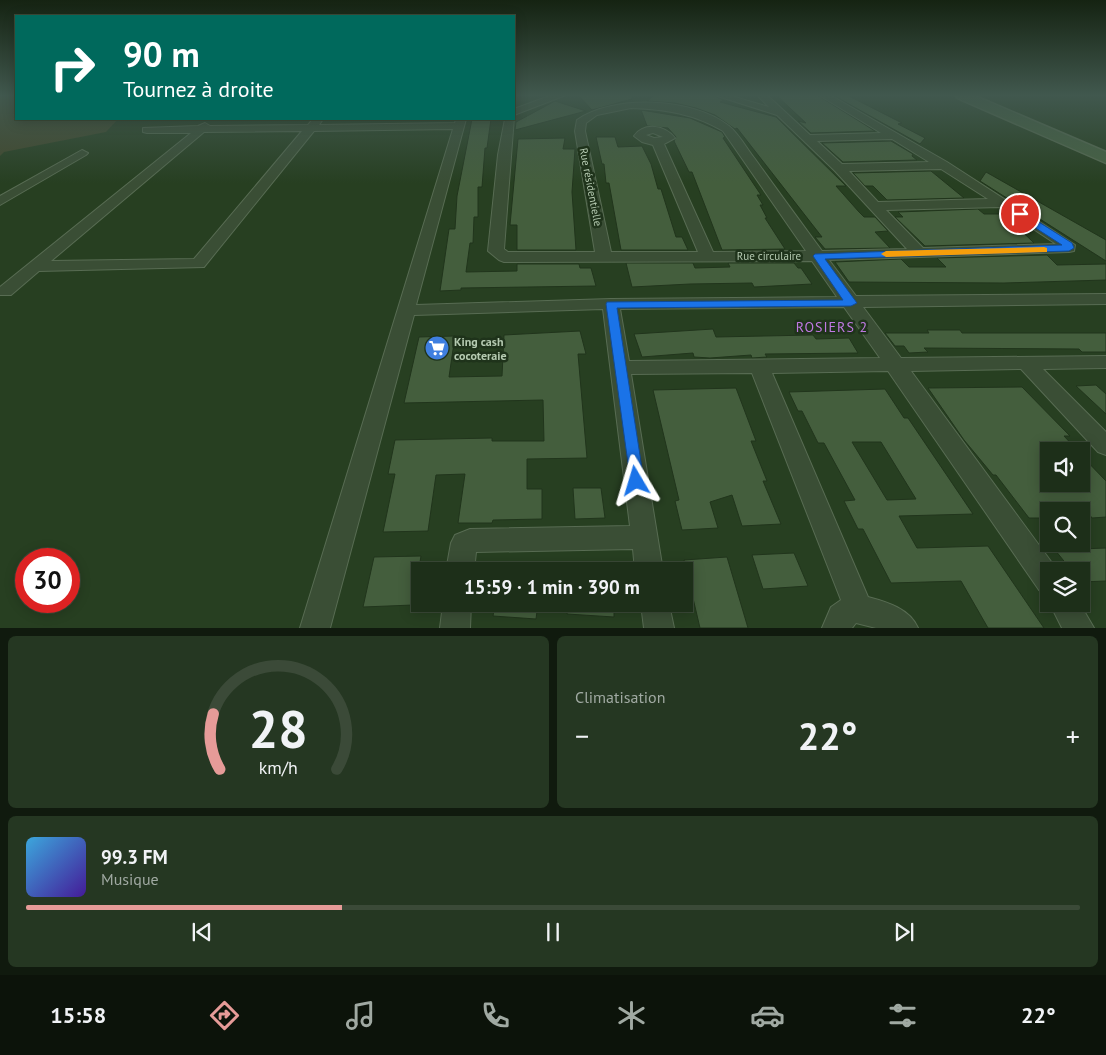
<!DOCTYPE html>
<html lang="fr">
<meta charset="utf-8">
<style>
body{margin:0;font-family:"PT Sans",sans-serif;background:#253722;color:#f1f3f6;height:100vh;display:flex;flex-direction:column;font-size:19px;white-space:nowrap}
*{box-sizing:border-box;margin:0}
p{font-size:16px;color:#a0a9a2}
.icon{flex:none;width:28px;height:28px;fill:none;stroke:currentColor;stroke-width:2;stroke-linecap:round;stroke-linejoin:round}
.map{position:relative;height:628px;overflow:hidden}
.details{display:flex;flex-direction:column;gap:8px;padding:8px;background:#101a0e;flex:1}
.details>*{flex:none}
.guide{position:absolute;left:15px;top:15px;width:500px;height:105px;border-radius:0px;box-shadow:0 2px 12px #0003,0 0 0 1px #3b4a38;background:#00695c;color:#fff;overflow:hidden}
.buttons{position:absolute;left:1040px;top:442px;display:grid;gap:10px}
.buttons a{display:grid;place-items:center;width:50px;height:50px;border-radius:0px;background:#1d2f19;box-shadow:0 2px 12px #0003,0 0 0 1px #3b4a38;font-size:25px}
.speed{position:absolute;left:15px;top:548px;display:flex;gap:10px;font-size:25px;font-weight:700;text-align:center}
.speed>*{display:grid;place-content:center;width:65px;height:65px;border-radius:50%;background:#1d2f19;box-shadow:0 2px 12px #0003,0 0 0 1px #3b4a38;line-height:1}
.speed .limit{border:8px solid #d22;background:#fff;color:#111}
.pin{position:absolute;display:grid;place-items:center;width:42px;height:42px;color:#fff;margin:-21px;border:2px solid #fff;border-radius:50%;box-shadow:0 1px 5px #0007}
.me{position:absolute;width:55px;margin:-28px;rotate:353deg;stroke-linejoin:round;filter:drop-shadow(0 0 4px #0008)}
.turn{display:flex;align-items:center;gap:18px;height:105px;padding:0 25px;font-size:22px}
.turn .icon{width:65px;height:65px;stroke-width:2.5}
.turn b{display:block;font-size:35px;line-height:42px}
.big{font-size:38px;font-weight:600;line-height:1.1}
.details .tile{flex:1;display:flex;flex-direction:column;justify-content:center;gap:8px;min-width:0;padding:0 18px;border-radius:8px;background:#253722}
.details .dial{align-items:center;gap:0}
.dial svg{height:130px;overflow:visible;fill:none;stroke:#3b4a38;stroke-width:7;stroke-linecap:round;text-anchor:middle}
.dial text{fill:#f1f3f6;stroke:none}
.song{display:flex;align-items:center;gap:15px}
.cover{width:60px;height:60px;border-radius:8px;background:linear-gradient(135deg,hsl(200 70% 55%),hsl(260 70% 35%))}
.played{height:5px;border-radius:2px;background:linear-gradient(90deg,#e69b98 30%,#3b4a38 30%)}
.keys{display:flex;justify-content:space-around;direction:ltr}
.heat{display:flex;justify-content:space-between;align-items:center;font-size:28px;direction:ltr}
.details .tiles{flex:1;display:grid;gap:8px;grid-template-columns:1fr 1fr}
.tile:last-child{grid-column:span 2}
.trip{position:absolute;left:411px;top:562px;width:282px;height:50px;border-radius:0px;background:#1d2f19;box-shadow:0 2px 12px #0003,0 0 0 1px #3b4a38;font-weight:600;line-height:50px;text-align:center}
.dock{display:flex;height:80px;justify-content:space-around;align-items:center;background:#0c130a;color:#a0a9a2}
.dock .icon{width:35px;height:35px}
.dock .current{color:#e69b98}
.dock b{font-size:22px;color:#f1f3f6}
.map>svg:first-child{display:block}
</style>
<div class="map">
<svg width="1106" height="628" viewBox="0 0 1106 628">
<rect width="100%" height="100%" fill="#273f21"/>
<!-- green -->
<path fill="#42472b" d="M0,95H16V119H118L106,132L4,152L0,156Z"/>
<!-- building -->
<path fill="#445e3d" stroke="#21351c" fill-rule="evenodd" d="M578,95H632V99L592,110Z
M654,95H712L724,100L720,102L776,117L846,186H836L859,212L864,217H875L888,231L875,232L890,248L825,249L815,237H822L737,128L735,129L715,115L696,108L675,103L647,101Z
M776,95H817L875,131L811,133L798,121L806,123Z
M833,95H847L902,123L898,124L925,138L920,144Z
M555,101L586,111L515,130L516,122Z
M641,110L690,118L722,132L725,137L723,138L761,195H757L763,205H760L767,218H765L785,249L722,250L692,172H689L674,141L676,137L668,128L647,126Z
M472,119H491L487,148H485L482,187H478V217H474L473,243H470L466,272L517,271V264H579L580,268H591L596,286L461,288V290L440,291L449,229H455L457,196Z
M596,137H615L618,147L642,146L651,164L658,189H661L676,237H682L688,250H621L609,183H606L604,164H602Z
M565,138L563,149H575L572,192L576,250H517V225H510L518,139Z
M891,141L913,154L912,156L917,160L843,162L822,143Z
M931,171L964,198L887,200L873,186H865L853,173Z
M986,172L1106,240V261L980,181Z
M978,209L984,214H1004L1034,243L925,246L895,217H903L898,212Z
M1047,255L1057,265L1106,264V280L1004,283L849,282L835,262L901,259L909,267H946L937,258Z
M626,263H693L695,268L730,267L728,263H794L798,268H801L812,284L754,287L752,283L690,284L632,287Z
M713,329L716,337L813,335L816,339L849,338L858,353L765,354L767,357L752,358L751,355L710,358L694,357L693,353L642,357L634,334Z
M927,330H960L962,333H1106V352H1082L1079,349L924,348L928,352L909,353L904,346H895L885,333H929Z
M580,331L586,354H578L587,458L527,459V489H542V519L493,520L492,523H458L465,474L436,475L428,531L383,532L395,474H388L395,440L492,438V441H544L543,400L404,403L419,337L455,336L449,377L502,376L504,335Z
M1096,385L1106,394V414L1076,386Z
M1022,387L1070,436H1064L1078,451H1049V491L1081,490V455L1106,481V517L1092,518L1087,511H1049V518H1029L996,475H993L964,440L928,388Z
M736,388L756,441H751L767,481H763L781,524L742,526L732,495L710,502L718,528L682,530L675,501L679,500L653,390Z
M885,389L904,418H908L973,514L899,516L917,548L988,546L1044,628H988L961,581L891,583L863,529H858L844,501L855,500L824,443H818L802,411H798L789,392ZM852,442H881L916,499L887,500Z
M573,488H601L605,518L575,519Z
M1106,548V581L1081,582V571H1072L1055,550Z
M794,553L808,586L763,589L752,555Z
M421,556L413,605L363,607L374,557Z
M727,557L748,628H700L684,560Z
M495,604H538L536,619L493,616Z
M568,604H614V617L567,614Z"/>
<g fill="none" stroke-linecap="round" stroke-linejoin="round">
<defs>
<path id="street" d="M552,95H566L514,115V109Z
M714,95H728L769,107L757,95H767L810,135L881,133L819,95H830L947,162L1075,245L1074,251L1069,252L829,260L856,296L1106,294V304L863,307L901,358L1106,356V368L1043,369L1106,432V455L1098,452L1021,369L911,371L1058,571H1049V594L1039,590L888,371L772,373L868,597C887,602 910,609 918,628H876L856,623L852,628H822L831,607L841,600L752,373L631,374L663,571H635L633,549L476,552L474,571H446L451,543L455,535L470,529L630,526L603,309L414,315L330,628H300L453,129L314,131L204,267L39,271L11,295H0V287L191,133H147L143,132V128L198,126L205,123L210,126L308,125L313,119H323L319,125L455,123L456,119H466L416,305L611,299L837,297L812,261L504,262L499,260L488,251L498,155L505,119L514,117L504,249L508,252H595L575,131L577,120C614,94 694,98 729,126C739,134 747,149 755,159C777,190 800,221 822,251L907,249L835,171L777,115ZM631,108C665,109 695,114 723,131L806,251L713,252L664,144L675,138C665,125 644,122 634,136L642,142L653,145L698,252H611L585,131L586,123L597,115ZM302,131L194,259L51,261L204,132ZM653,133L663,137L654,138L646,135ZM892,139L929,162L842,164L817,141ZM941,169L988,199L878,202L849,171ZM1000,207L1056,244L923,248L886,210ZM844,307L880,358L629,361L620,309Z
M82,150L88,153L86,155L0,205V196Z
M443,604H471L470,628H440Z
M641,604H669L674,628H644Z
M1050,604H1080L1094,628H1062Z"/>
<path id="secondary" d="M955,95H973L1106,152V163L957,98Z"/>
</defs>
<!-- street casing -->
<use href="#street" stroke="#586c53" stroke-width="2"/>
<!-- secondary casing -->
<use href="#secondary" stroke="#586c53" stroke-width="3"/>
<!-- street -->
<use href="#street" fill="#3a4e35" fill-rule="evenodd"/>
<!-- secondary -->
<use href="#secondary" fill="#476243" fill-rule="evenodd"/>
</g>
<!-- sky -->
<linearGradient id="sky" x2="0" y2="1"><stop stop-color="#152312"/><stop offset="0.52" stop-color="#41584e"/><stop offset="1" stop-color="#41584e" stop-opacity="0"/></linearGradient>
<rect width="1106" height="183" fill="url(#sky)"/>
<!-- route -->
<path fill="#1a73e8" stroke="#114b97" d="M1017,212H1023L1072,243L1074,248L1069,251L825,259L857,303L851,306L617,308L644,481L642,485L636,487L631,485L606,304L607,302L843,300L813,256L815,254L1062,245L1017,216Z"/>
<!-- slow -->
<path fill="#f59e0b" d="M1044,247L1047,248V252L886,257L881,254L886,251Z"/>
<!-- icons -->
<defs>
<symbol id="supermarket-disc" viewBox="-11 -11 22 22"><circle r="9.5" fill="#3f7fe0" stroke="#1f331b"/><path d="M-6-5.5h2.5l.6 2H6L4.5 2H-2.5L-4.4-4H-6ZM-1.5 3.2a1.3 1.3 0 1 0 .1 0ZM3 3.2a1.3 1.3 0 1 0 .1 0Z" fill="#fff"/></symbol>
</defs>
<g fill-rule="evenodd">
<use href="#supermarket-disc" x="423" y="334" width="28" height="28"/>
</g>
<g text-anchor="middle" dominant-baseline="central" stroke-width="5" stroke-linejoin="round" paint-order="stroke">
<!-- far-street labels -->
<g font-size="11" fill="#b5cab1" stroke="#1f331b">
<text transform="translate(591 187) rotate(79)">Rue résidentielle</text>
<text x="769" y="256">Rue circulaire</text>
</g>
<!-- poi labels -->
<g font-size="12" font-weight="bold" fill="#b5cab1" stroke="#1f331b" text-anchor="start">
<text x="454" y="341">King cash<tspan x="454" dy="14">cocoteraie</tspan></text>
</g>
<!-- neighbourhood labels -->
<g font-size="14" letter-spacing="1" fill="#c179e4" stroke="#1f331b">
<text x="832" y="327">ROSIERS 2</text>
</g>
</g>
</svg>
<div class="buttons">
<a><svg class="icon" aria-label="sound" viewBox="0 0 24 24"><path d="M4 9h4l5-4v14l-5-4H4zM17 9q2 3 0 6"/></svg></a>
<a><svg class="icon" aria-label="search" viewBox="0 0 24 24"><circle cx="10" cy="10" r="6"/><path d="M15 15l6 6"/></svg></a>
<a><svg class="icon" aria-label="layers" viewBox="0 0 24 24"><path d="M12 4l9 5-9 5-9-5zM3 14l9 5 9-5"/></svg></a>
</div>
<div class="speed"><div class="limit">30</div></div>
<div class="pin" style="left:1020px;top:214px;background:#d93025"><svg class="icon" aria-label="arrive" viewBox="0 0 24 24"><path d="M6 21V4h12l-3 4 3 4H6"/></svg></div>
<svg class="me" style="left:636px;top:481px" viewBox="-20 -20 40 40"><path d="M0-17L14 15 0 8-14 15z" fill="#1a73e8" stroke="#fff" stroke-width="4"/></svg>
<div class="trip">15:59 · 1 min · 390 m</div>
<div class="guide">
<div class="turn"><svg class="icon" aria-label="right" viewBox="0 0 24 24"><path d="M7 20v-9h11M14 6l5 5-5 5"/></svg><div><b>90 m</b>Tournez à droite</div></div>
</div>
</div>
<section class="details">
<div class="tiles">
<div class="tile dial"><svg viewBox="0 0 100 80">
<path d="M14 69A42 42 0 1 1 86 69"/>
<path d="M14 69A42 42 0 0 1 10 35" stroke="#e69b98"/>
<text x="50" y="56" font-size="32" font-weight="700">28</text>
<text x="50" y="72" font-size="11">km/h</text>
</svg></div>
<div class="tile"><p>Climatisation</p>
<div class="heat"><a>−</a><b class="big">22°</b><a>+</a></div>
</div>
<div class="tile">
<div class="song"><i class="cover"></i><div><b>99.3 FM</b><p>Musique</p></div></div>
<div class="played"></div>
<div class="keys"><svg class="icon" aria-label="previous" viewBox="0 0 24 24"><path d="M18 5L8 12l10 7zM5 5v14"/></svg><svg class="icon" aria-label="pause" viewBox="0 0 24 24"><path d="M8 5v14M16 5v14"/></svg><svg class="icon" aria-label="next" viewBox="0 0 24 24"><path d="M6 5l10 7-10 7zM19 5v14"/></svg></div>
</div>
</div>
</section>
<nav class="dock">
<b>15:58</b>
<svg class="icon current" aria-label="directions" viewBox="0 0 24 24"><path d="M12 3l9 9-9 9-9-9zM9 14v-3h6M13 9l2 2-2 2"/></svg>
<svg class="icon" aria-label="music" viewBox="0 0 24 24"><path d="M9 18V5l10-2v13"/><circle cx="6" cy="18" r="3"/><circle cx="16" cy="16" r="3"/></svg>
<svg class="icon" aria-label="phone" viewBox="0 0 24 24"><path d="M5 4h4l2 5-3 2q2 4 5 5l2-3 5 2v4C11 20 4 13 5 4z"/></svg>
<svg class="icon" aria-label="climate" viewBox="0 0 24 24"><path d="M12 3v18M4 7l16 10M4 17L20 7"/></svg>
<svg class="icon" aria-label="car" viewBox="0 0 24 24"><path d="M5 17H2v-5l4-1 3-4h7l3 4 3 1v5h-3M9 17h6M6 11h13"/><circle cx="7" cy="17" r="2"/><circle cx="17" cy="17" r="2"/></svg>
<svg class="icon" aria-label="filters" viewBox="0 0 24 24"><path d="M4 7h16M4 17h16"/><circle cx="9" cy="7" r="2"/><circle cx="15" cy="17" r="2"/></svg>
<b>22°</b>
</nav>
